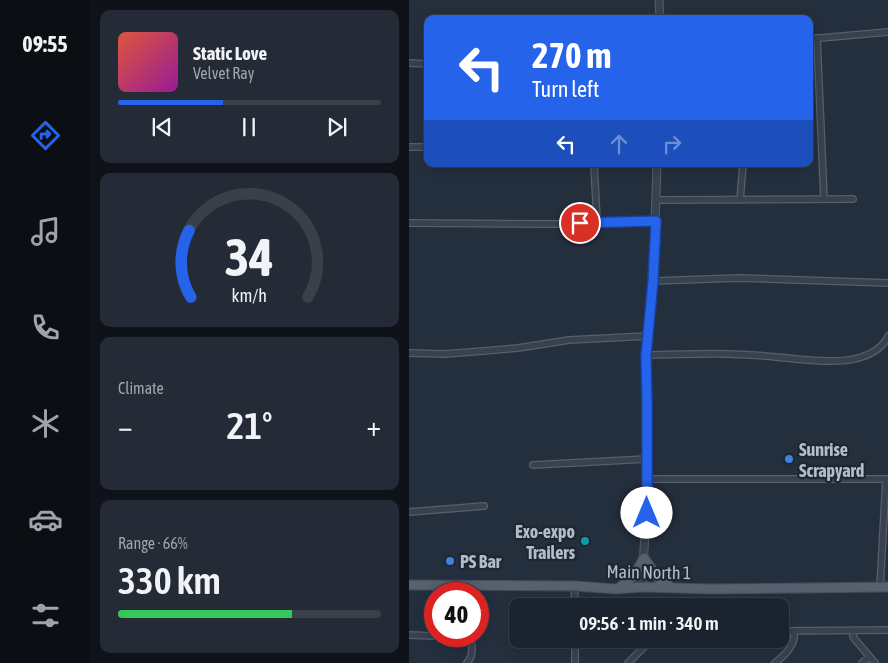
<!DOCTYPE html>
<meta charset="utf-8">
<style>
body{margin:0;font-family:"Asap Condensed",sans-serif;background:#242b36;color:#f1f3f6;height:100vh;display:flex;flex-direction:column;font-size:19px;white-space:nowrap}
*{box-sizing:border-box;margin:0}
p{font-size:16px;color:#a0a4aa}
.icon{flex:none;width:28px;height:28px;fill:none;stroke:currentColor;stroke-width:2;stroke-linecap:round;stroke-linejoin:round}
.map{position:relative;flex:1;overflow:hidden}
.sheet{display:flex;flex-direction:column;gap:10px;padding:10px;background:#0f1319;width:319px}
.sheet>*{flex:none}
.top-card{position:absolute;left:15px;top:15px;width:389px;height:152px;border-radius:10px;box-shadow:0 2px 12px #0003,0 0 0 1px #39404a;background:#2563eb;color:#fff;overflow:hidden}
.speed{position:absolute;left:15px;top:582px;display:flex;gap:10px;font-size:25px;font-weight:700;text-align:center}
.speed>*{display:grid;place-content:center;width:65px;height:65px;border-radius:50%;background:#1b232e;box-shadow:0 2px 12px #0003,0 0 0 1px #39404a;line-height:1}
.speed .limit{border:8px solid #d22;background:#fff;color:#111}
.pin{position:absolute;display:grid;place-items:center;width:42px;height:42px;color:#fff;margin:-21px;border:2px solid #fff;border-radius:50%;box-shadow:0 1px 5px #0007}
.me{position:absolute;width:55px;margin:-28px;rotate:0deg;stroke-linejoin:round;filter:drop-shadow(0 0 4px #0008)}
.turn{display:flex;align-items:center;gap:18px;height:105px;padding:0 25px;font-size:22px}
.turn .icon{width:65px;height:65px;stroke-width:2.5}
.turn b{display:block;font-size:35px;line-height:42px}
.lanes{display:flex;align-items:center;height:48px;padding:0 25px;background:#0003;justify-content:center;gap:25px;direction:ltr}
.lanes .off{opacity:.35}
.big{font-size:38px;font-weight:600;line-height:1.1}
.sheet .card{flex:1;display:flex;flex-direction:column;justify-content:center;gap:8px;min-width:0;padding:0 18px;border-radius:10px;background:#242b36}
.sheet .dial{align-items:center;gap:0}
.dial svg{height:130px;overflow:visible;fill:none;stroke:#39404a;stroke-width:7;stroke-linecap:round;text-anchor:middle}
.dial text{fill:#f1f3f6;stroke:none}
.song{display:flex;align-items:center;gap:15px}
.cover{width:60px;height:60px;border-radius:8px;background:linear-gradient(135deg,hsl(10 70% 55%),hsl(300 70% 35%))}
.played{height:5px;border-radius:2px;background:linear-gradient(90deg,#2563eb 40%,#39404a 40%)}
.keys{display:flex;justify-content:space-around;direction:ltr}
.heat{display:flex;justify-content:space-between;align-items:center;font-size:28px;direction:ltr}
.charge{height:8px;border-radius:4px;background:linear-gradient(90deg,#34c759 66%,#39404a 0)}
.trip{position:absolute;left:100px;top:598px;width:280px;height:50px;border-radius:10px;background:#1b232e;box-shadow:0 2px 12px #0003,0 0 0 1px #39404a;font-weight:600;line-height:50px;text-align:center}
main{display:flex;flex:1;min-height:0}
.tabs{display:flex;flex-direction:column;width:90px;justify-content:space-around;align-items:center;background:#0b0e12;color:#a0a4aa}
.tabs .icon{width:35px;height:35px}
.tabs .active{color:#2563eb}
.tabs b{font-size:22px;color:#f1f3f6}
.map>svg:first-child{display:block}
</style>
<main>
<nav class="tabs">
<b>09:55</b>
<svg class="icon active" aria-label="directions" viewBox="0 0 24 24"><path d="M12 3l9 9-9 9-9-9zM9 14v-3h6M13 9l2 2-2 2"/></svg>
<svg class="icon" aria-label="music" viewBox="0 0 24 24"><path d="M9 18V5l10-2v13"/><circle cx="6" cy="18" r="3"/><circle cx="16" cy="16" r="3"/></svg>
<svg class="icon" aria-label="phone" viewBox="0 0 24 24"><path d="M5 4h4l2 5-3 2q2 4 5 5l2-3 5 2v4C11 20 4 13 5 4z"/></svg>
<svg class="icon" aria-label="climate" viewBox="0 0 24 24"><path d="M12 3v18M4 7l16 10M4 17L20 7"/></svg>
<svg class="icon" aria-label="car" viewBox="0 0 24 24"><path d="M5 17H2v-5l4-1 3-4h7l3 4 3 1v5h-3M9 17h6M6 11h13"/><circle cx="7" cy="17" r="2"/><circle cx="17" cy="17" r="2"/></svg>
<svg class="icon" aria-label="filters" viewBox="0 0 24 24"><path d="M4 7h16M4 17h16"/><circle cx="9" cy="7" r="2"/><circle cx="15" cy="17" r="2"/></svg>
</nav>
<section class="sheet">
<div class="card">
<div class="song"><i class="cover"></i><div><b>Static Love</b><p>Velvet Ray</p></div></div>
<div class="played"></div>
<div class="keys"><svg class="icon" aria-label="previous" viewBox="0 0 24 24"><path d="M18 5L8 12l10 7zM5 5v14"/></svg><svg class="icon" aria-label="pause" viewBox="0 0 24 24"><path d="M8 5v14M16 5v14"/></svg><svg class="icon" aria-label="next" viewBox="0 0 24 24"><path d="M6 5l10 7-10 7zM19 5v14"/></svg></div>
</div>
<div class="card dial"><svg viewBox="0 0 100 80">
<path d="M14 69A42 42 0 1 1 86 69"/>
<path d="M14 69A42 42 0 0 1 13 28" stroke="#2563eb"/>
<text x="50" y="56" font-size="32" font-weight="700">34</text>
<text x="50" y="72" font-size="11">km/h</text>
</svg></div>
<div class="card"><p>Climate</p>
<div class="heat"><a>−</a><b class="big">21°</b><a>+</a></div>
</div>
<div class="card"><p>Range · 66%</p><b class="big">330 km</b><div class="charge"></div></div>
</section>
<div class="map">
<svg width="480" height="663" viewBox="0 0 480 663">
<rect width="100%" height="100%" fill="#242f3e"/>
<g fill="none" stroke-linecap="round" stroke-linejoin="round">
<defs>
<path id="minor" d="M408,38L415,199
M400,39L480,32
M0,63L19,64
M0,147H19
M185,164L188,221
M247,200L444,199
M331,200L334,164
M0,223L154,224L188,221H247
M244,281L329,278L480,283
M0,353L35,354L62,352L109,348L160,340L239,336
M237,355C265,355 293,353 321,354C336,355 352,355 367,357C400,360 462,372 480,335
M124,465L238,459
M238,479H480
M0,512L75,506
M471,587L477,479
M165,606L166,586
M371,631L480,630
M445,631L444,637L466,663
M0,635L26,636
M33,636C44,637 63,634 63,648C63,655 62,658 58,663
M166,639V663
M219,663L243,639
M366,663C376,655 387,645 385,631
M453,663L460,657"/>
<path id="tertiary" d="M250,0L251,19
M233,587L238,495L237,355L244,281L248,164"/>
<path id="primary" d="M0,585L166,586L207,589L233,587L300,589L480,587
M211,587L225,576L235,558L249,578L263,588"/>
</defs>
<!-- minor casing -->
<use href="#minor" stroke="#565f6c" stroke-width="8"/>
<!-- tertiary casing -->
<use href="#tertiary" stroke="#565f6c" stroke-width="9"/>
<!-- primary casing -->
<use href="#primary" stroke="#414a57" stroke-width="11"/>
<!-- minor -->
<use href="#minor" stroke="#38414e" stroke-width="5.5"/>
<!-- tertiary -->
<use href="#tertiary" stroke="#38414e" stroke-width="7"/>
<!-- primary -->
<use href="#primary" stroke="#56606e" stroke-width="9"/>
</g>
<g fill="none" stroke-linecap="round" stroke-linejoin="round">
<defs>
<path id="route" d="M171,223L247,221L244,281L237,355L238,406V513"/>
</defs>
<!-- route casing -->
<use href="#route" stroke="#184099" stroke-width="12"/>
<!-- route -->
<use href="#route" stroke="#2563eb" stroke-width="9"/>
</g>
<!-- markers -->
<g fill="#3f7fe0" stroke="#1d2633" stroke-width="2">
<circle cx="380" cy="459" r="5"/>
<circle cx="41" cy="561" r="5"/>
</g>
<circle fill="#0f9aa8" stroke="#1d2633" stroke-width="2" cx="176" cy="541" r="5"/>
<g text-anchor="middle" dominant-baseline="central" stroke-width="4.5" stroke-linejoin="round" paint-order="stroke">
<!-- poi labels -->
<g font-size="18" font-weight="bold" fill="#b4bcc9" stroke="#1d2633" text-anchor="start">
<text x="390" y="449">Sunrise<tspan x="390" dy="21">Scrapyard</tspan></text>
<text x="166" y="531" text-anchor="end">Exo-expo<tspan x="166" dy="21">Trailers</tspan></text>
<text x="51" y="561">PS Bar</text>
</g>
<!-- street labels -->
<g font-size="18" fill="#b4bcc9" stroke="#1d2633">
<text transform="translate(240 572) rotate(1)">Main North 1</text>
</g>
</g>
</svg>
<div class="speed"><div class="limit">40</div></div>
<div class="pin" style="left:171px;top:223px;background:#d93025"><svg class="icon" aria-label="arrive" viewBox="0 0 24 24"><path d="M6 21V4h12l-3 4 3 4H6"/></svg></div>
<svg class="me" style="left:238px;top:513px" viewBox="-20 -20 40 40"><circle r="19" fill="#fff"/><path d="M0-13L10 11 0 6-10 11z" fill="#2563eb"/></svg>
<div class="trip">09:56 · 1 min · 340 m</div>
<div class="top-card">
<div class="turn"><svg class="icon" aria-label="left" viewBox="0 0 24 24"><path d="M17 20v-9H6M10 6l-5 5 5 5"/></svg><div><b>270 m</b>Turn left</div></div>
<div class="lanes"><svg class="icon" aria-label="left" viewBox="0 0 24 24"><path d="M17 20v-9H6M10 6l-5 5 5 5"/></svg><svg class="icon off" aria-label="ahead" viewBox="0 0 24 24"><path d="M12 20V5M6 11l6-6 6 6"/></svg><svg class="icon off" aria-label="right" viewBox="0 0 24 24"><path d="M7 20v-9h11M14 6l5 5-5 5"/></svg></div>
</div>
</div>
</main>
